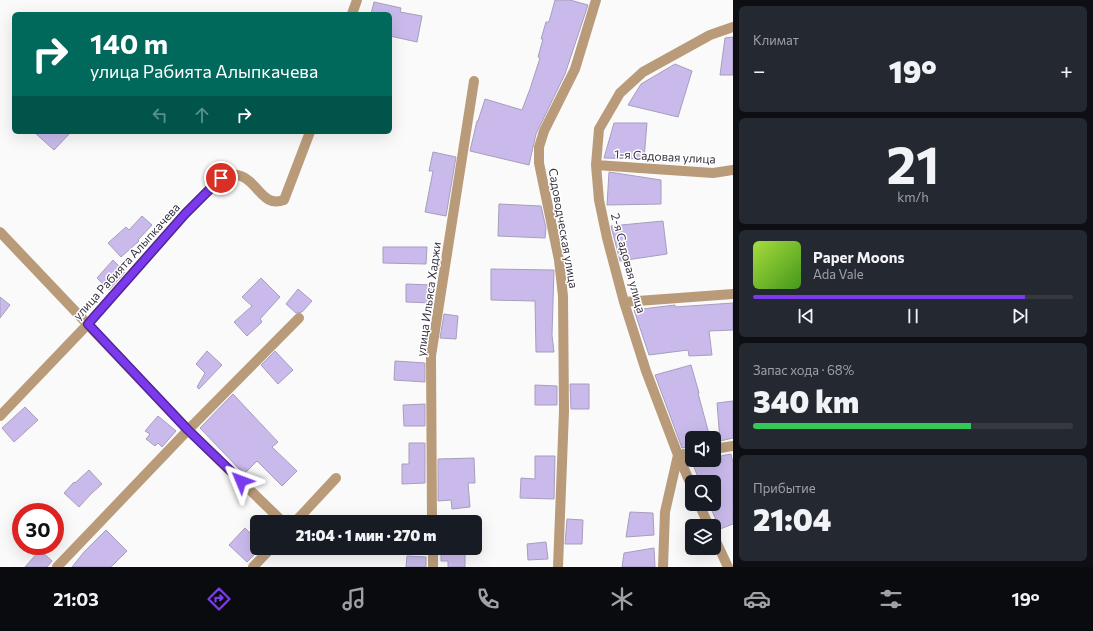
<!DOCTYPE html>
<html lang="ru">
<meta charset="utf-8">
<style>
body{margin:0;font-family:Commissioner,sans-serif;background:#242831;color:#f1f3f6;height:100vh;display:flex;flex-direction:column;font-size:15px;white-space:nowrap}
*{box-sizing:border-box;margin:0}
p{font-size:13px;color:#9ea1a6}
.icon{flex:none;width:22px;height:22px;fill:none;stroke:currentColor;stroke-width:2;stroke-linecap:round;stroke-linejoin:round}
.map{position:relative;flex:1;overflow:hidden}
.drawer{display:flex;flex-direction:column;gap:6px;padding:6px;background:#0d0f14;width:360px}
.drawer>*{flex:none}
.hud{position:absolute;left:12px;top:12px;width:380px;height:122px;border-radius:6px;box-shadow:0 4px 16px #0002;background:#00695c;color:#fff;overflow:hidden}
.tools{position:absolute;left:685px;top:431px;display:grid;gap:8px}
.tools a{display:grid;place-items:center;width:36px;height:36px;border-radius:6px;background:#171b24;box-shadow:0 4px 16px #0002;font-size:20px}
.speed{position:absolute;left:12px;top:503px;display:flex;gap:8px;font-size:20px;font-weight:700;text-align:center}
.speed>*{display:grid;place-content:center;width:52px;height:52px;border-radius:50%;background:#171b24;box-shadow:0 4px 16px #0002;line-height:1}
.speed .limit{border:6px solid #d22;background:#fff;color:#111}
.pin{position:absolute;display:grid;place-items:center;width:34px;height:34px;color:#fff;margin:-17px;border:2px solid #fff;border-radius:50%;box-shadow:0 1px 4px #0007}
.me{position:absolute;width:44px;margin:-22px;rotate:314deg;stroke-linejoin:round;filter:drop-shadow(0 0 3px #0008)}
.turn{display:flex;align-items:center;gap:14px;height:84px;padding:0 12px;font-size:18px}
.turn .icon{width:52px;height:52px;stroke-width:2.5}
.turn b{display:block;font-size:28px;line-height:34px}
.lanes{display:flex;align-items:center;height:38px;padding:0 12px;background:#0003;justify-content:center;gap:20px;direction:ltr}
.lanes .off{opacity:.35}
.big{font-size:30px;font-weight:800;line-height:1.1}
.drawer .widget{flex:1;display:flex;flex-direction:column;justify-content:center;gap:6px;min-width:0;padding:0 14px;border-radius:6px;background:#242831}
.drawer .dial{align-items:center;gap:0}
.dial b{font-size:52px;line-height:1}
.song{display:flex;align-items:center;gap:12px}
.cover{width:48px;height:48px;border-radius:6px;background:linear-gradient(135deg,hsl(80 70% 55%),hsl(100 70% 35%))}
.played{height:4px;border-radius:2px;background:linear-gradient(90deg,#7c3aed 85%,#363941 85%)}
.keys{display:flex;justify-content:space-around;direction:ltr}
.heat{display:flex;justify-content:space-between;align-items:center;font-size:22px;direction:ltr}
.charge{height:6px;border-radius:3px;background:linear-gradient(90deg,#34c759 68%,#363941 0)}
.trip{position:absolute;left:250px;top:515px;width:232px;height:40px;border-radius:6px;background:#171b24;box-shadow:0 4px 16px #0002;font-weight:800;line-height:40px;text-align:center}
.dock{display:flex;height:64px;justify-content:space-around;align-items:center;background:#090b0e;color:#9ea1a6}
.dock .icon{width:28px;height:28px}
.dock .selected{color:#7c3aed}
.dock b{font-size:18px;color:#f1f3f6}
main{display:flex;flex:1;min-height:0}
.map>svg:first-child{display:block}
</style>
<main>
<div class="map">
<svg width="733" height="567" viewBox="0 0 733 567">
<rect width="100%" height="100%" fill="#fafafa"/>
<!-- building -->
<path fill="#c9baeb" stroke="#a79ebd" d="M555,0H570L588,5L565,74L536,134L529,165L470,151L477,121H478L485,99L522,110L530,89L540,58L538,57L543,39H541L546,22H549Z
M374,2L401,8L400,12L422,16L417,42L390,36V14H371Z
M733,37V75H720L725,38Z
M675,64L692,71L678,117L628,105L641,84Z
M614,123H647L644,159L604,158Z
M34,132H71L54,150Z
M433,152L456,157L446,216L425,212L433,171H429Z
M609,172L661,180V204L607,205Z
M499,204L541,206L546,228L545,238L498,236Z
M142,216L152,225L138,240L139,241L121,257L108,243L126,227L129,230Z
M663,221L667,254L620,261L611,226Z
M383,247H427L426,264L383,263Z
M113,260L125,272L109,290L97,278Z
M491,269L554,270L552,335L554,352H536L535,301L491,300Z
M261,278L280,297L260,319L262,322L247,336L234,322L252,306L242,297Z
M406,284L433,285L432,303L406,302Z
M298,289L312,301L302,312L296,313L286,304Z
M0,297L10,305L0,318Z
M733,303V330L709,331L712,355L689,356L688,350L649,355L634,310L675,305V307Z
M444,314L458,316L456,339L440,338Z
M207,351L222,365L199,389L197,387L205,373L196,364Z
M275,351L293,370L278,384L261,365Z
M395,361L425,363V382L394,380Z
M691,365L699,393H698L710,438H692V446L682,448L655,375Z
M570,384H589V409H571Z
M535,385L557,386V405H535Z
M233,394L278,442L272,447L297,471L282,486L257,461L244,474L200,428Z
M733,401V438L720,441L717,403Z
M425,404V426H404L403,405Z
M25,407L38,420L14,442L2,428Z
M158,416L176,431L162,447L158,443L155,446L146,439L150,434L145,431Z
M409,443H425V483L402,484V464H409Z
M731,454L733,463V524L720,529L709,504H714V482H700L692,462L704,460H716V462H722L721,456Z
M535,456H555L554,499L520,498L521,478L535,479Z
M474,458L475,483H468L470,507L452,509L451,500L438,501V459Z
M89,470L102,484L91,494L79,507L64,493L74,482L75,483Z
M630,512L653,513L654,535L626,537Z
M567,519L583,520L582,544H565Z
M245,528L257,540V552L247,562L229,545Z
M106,530L127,551L111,567H72L84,552Z
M546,542L548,559L528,560L527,544Z
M654,548L655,567H622L624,553Z
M40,550L52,561L47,567H25Z
M441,552H465V567H448V561H441Z
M407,556L426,557V567H406Z"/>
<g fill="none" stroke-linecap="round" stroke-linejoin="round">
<!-- street -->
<path stroke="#b99b79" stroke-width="10" d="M352,14L357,0
M596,165L713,173L733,170
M0,232L188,430L283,522
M624,302L733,294
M0,416L88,324L185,214L221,178L233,174C237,175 242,176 245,178C260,187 264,207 284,200L310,132
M714,449L733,446
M692,453L678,455L692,487
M699,504L709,526
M295,522L336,478
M432,522L431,356L474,81
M714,537L728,567
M433,548V567
M57,567L188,430L299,318
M253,567L271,548
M558,567L564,411L563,296L559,260L539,163V147L544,131L575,69L596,0
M663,567L665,512L678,455L646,371L624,302L607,238L599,200L596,165L599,129L620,93L643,72L710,35L733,27"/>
</g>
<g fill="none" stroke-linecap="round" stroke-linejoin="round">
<defs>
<path id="route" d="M221,178L185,214L88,324L188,430L241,481"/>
</defs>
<!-- route casing -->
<use href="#route" stroke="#51269a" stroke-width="10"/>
<!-- route -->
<use href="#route" stroke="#7c3aed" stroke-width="7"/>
</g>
<g text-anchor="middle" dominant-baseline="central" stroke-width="3" stroke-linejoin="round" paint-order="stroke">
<!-- street labels -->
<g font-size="12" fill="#36323f" stroke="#fff">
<text transform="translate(665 156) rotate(3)">1-я Садовая улица</text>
<text transform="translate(564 228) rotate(80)">Садоводческая улица</text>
<text transform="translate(126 261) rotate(-48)">улица Рабията Алыпкачева</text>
<text transform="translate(629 263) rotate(75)">2-я Садовая улица</text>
<text transform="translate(428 299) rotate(-82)">улица Ильяса Хаджи</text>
</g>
</g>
</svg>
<div class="tools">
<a><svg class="icon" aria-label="sound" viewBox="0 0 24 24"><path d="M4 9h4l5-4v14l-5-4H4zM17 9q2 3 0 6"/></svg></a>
<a><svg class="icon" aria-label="search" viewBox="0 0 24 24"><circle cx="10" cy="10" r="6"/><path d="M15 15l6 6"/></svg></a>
<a><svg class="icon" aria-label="layers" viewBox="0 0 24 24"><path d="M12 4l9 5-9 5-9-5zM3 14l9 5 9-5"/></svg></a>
</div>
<div class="speed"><div class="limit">30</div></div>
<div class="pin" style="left:221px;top:178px;background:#d93025"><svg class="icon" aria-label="arrive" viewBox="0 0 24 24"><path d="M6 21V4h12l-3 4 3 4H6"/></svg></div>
<svg class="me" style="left:241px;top:481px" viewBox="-20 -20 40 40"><path d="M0-17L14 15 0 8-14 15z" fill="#7c3aed" stroke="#fff" stroke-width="4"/></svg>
<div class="trip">21:04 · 1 мин · 270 m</div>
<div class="hud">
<div class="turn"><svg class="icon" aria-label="right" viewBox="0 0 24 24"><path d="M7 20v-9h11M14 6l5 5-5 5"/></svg><div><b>140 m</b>улица Рабията Алыпкачева</div></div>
<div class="lanes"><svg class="icon off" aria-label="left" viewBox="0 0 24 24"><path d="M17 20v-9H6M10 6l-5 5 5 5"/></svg><svg class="icon off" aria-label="ahead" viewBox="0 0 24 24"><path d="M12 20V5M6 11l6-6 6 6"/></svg><svg class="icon" aria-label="right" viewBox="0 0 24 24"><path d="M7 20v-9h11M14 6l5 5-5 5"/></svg></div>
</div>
</div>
<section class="drawer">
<div class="widget"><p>Климат</p>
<div class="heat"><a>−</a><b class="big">19°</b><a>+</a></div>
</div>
<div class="widget dial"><b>21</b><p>km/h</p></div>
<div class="widget">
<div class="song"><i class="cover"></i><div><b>Paper Moons</b><p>Ada Vale</p></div></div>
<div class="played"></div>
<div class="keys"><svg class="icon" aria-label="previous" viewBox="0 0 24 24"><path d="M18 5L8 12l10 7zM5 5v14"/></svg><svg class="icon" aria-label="pause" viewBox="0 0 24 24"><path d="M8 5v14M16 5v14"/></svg><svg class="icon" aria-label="next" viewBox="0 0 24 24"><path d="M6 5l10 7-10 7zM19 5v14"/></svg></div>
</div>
<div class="widget"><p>Запас хода · 68%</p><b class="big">340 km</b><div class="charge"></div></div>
<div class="widget"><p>Прибытие</p><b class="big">21:04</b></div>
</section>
</main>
<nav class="dock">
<b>21:03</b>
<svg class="icon selected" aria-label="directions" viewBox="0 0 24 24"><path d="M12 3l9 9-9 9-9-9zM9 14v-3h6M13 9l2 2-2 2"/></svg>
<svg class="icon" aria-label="music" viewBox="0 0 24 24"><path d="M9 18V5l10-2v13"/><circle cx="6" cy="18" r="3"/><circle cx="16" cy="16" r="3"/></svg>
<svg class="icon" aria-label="phone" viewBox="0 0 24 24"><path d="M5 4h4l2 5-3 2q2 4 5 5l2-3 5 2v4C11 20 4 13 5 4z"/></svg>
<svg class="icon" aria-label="climate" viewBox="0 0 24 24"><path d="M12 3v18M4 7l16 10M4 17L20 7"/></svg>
<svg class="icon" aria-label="car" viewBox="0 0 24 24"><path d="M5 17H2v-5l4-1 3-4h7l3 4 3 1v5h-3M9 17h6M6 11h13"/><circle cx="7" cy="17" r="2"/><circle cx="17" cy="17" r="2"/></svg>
<svg class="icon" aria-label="filters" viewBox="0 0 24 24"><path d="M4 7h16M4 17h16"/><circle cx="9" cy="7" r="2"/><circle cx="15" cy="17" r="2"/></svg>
<b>19°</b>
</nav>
